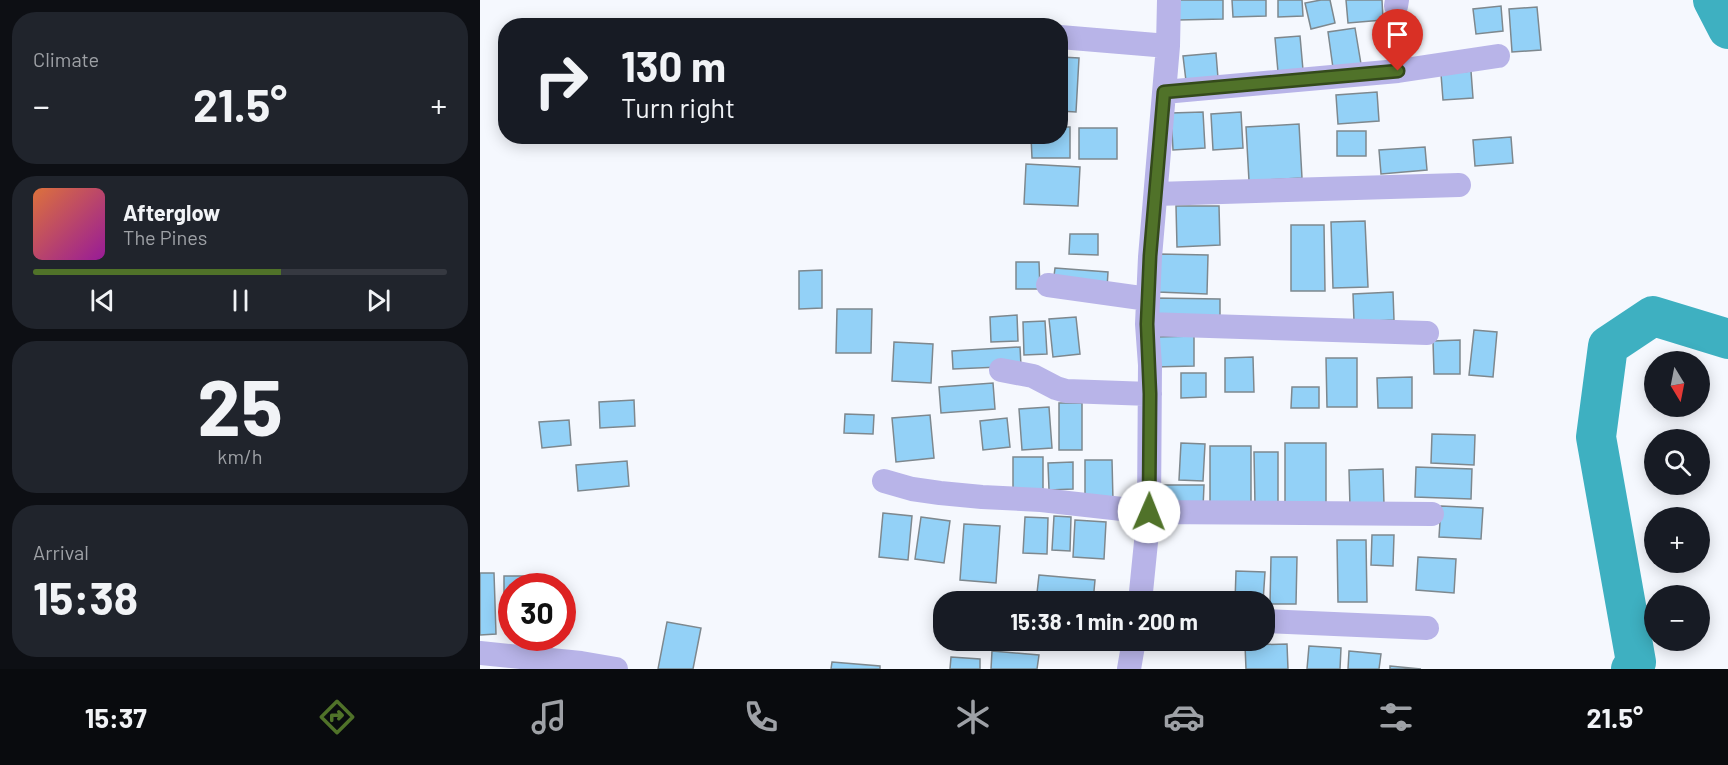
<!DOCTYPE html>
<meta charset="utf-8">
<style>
body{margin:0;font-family:Barlow,sans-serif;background:#20242c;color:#f1f3f6;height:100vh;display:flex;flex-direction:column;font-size:22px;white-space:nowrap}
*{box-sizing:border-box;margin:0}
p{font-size:20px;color:#9ea1a6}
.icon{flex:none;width:33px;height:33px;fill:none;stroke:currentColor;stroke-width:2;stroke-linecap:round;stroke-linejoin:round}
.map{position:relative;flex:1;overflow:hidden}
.panel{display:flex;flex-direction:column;gap:12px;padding:12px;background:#0d0f14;width:480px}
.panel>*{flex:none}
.guide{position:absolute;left:18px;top:18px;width:570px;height:126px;border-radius:24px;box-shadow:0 3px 15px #0003;background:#171b24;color:#f1f3f6;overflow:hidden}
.needle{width:39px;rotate:170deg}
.fabs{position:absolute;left:1164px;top:351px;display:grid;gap:12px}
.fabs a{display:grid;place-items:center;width:66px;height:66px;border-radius:50%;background:#171b24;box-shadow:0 3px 15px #0003;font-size:30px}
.speed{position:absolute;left:18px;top:573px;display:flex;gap:12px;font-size:30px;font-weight:700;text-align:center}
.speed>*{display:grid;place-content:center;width:78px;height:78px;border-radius:50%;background:#171b24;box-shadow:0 3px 15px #0003;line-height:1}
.speed .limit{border:9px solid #d22;background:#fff;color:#111}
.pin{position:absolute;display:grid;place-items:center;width:51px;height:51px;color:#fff;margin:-62px -26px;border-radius:50% 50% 50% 0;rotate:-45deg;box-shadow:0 0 6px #0007}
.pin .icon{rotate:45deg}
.me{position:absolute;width:66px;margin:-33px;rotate:1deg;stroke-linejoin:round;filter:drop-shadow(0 0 4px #0008)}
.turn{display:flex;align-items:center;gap:21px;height:126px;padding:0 24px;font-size:27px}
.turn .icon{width:78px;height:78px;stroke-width:2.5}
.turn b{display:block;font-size:42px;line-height:51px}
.big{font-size:45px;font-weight:700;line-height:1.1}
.panel .widget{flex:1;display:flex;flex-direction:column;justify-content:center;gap:9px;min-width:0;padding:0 21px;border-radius:24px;background:#20242c}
.panel .dial{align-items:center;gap:0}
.dial b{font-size:78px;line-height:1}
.song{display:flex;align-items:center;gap:18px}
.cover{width:72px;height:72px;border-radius:9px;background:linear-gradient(135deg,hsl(20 70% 55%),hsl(300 70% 35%))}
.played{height:6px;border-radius:3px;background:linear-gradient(90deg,#507229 60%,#363941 60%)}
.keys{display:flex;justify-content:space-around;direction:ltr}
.heat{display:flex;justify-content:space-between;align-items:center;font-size:33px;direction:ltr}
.trip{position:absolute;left:453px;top:591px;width:342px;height:60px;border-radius:24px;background:#171b24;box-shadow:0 3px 15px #0003;font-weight:700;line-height:60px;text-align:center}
.tab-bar{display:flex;height:96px;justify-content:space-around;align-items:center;background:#090b0e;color:#9ea1a6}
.tab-bar .icon{width:42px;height:42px}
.tab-bar .current{color:#507229}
.tab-bar b{font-size:27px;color:#f1f3f6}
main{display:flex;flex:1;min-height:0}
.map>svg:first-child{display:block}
</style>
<main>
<section class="panel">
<div class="widget"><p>Climate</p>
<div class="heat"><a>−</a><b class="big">21.5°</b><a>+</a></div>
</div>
<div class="widget">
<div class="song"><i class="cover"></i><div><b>Afterglow</b><p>The Pines</p></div></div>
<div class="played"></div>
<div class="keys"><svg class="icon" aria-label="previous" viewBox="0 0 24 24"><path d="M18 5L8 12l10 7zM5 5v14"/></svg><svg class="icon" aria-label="pause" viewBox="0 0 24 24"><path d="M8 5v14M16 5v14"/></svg><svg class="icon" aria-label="next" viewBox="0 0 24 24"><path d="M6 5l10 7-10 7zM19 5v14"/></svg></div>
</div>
<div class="widget dial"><b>25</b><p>km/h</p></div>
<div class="widget"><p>Arrival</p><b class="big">15:38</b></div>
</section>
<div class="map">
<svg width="1248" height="669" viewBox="0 0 1248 669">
<rect width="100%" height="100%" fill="#f5f8fe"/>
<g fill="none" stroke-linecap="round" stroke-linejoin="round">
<!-- river -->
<path stroke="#3eb0c1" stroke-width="40" d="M1233,0L1248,29
M1151,669L1156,662L1116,437L1128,346L1173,316L1248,339"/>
</g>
<!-- building -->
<path fill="#93d1f7" stroke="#7e888e" stroke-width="1.5" d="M698,0H743V19L698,20Z
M752,0H786V16L753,17Z
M798,0H822L823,16L798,17Z
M841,0H850L855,23L831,29L825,3Z
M866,0H902L903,20L868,23Z
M1021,6L1023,31L996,34L993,9Z
M1057,7L1061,50L1032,52L1029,9Z
M875,28L881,64L853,68L848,32Z
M820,36L823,70L798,72L795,38Z
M736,53L738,78L706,81L703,56Z
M580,57L599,58L596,112L580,111Z
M991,71L993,98L963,100L961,74Z
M897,92L899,121L858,124L856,95Z
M723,112L725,148L693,150L691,113Z
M761,112L763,148L733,150L731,114Z
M819,124L822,178L769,181L766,127Z
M580,127H590V158H552L551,136H580Z
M599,128H637V159H599Z
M857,131H886V156H857Z
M1031,137L1033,163L995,166L993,140Z
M945,147L947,170L901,174L899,150Z
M546,164L600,167L598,206L544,204Z
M696,206H739L740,245L697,247Z
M885,221L888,287L853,288L851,222Z
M811,225H844L845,291H811Z
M590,234H618V255L589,254Z
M679,254L728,255L727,294L678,292Z
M536,262H559L560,289H536Z
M575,268L628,272L627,288L573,284Z
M342,270V308L319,309V271Z
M913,292L914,320L874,322L873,294Z
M673,298L740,299V319H673Z
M357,309H392L391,353H356Z
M537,315L538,341L511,342L510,317Z
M596,317L600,354L573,357L569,319Z
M565,321L567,354L544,355L543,322Z
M994,330L1017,332L1013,377L989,375Z
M714,336V366L675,367V337Z
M980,340V374H954L953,341Z
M414,342L453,344L451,383L412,381Z
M540,347L541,366L473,369L472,351Z
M773,357L774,392H745V358Z
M846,358H877V407H847Z
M701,373H726V397L701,398Z
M932,377V408H898L897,378Z
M513,383L515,409L461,413L459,387Z
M812,387H839V408H811Z
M154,400L155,426L120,428L119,402Z
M579,403H602V450H579Z
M569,407L572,448L542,450L539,409Z
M365,414L394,415L393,434L364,433Z
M450,415L454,458L416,462L412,418Z
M527,418L530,447L503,450L500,421Z
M89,420L91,445L62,448L59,422Z
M952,434L995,435L994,465L951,463Z
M701,443L725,444L723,481L699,480Z
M805,443H846V506H805Z
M730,446H771V508H730Z
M774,452H798V505H775Z
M533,457H563V495H533Z
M605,460H632L633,501H605Z
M147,461L149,486L98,491L96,465Z
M593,462V489L569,490L568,463Z
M936,467L992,469L991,499L935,497Z
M903,469L904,505L870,507L869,470Z
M677,485H724L723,508L676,507Z
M961,506L1003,508L1001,539L959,537Z
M403,513L432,516L428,560L399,557Z
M574,516L591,517L590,551L572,550Z
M441,517L470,521L464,563L435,559Z
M545,517L568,518L567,554L543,553Z
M595,520L626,522L624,559L593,557Z
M484,524L520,526L516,583L480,580Z
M892,535H914L913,566L891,565Z
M857,540H886L887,602H858Z
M791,557H817L816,604H790Z
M938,557L976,559L974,593L936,590Z
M756,571L785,572L783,602H755Z
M0,573H14L16,634L0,635Z
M559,575L615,580L613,602H556Z
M24,576H51V586H32V625H24Z
M187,622L221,628L213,669H178Z
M541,640H580L579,649L541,646Z
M807,644L808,669H766L765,645Z
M829,646L861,648L860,669H827Z
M512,651L559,655L557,669H511Z
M869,651L901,654L899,669H868Z
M471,657L500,659V669H470Z
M352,662L400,666V669H351Z
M910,666L941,669H910Z"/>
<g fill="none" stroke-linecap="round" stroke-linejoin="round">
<!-- street -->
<path stroke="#b8b4e8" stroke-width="24" d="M916,6L917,0
M580,37L688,46
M684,92L918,71L1018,56
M676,194L979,185
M568,285L668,299
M667,324L947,333
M521,370L553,376L576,388L586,391L670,394
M404,481L432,489L460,493L502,497L561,500L669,512L952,514
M660,602L669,512L670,365L667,324L670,257L688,46L689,0
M784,621L947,628
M0,653L101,663L136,669
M649,669L654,640"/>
</g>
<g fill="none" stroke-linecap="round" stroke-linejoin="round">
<defs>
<path id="route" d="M669,512L670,394L667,324L670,256L684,92L918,71"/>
</defs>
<!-- route casing -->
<use href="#route" stroke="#344a1b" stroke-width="15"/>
<!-- route -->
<use href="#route" stroke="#507229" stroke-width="10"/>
</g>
</svg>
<div class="fabs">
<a><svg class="needle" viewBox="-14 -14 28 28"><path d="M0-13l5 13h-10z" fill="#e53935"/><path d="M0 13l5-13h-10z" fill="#9ea1a6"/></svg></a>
<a><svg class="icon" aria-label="search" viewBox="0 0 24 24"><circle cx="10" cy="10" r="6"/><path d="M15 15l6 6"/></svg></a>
<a>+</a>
<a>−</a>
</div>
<div class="speed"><div class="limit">30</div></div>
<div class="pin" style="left:918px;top:71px;background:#d93025"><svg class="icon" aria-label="arrive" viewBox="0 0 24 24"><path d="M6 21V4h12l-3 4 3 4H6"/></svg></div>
<svg class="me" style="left:669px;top:512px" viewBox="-20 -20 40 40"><circle r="19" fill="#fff"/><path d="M0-13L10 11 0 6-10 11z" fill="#507229"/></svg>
<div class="trip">15:38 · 1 min · 200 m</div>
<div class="guide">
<div class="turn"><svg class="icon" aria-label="right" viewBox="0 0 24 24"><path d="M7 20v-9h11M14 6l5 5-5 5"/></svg><div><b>130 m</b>Turn right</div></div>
</div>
</div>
</main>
<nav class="tab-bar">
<b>15:37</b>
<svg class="icon current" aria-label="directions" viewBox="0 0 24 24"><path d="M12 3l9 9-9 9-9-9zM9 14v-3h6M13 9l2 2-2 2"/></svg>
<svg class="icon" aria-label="music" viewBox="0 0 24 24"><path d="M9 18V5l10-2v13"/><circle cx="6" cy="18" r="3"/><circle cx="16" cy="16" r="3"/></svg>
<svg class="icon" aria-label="phone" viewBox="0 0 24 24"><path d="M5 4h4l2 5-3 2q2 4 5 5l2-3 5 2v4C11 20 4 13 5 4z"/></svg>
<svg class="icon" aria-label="climate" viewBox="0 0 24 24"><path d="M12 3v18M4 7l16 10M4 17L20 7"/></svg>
<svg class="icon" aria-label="car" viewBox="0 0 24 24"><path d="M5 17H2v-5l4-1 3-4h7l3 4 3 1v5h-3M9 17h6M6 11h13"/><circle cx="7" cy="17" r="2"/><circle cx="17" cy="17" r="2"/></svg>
<svg class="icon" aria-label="filters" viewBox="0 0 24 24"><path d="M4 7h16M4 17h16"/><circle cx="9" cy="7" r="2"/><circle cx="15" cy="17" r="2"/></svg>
<b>21.5°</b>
</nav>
